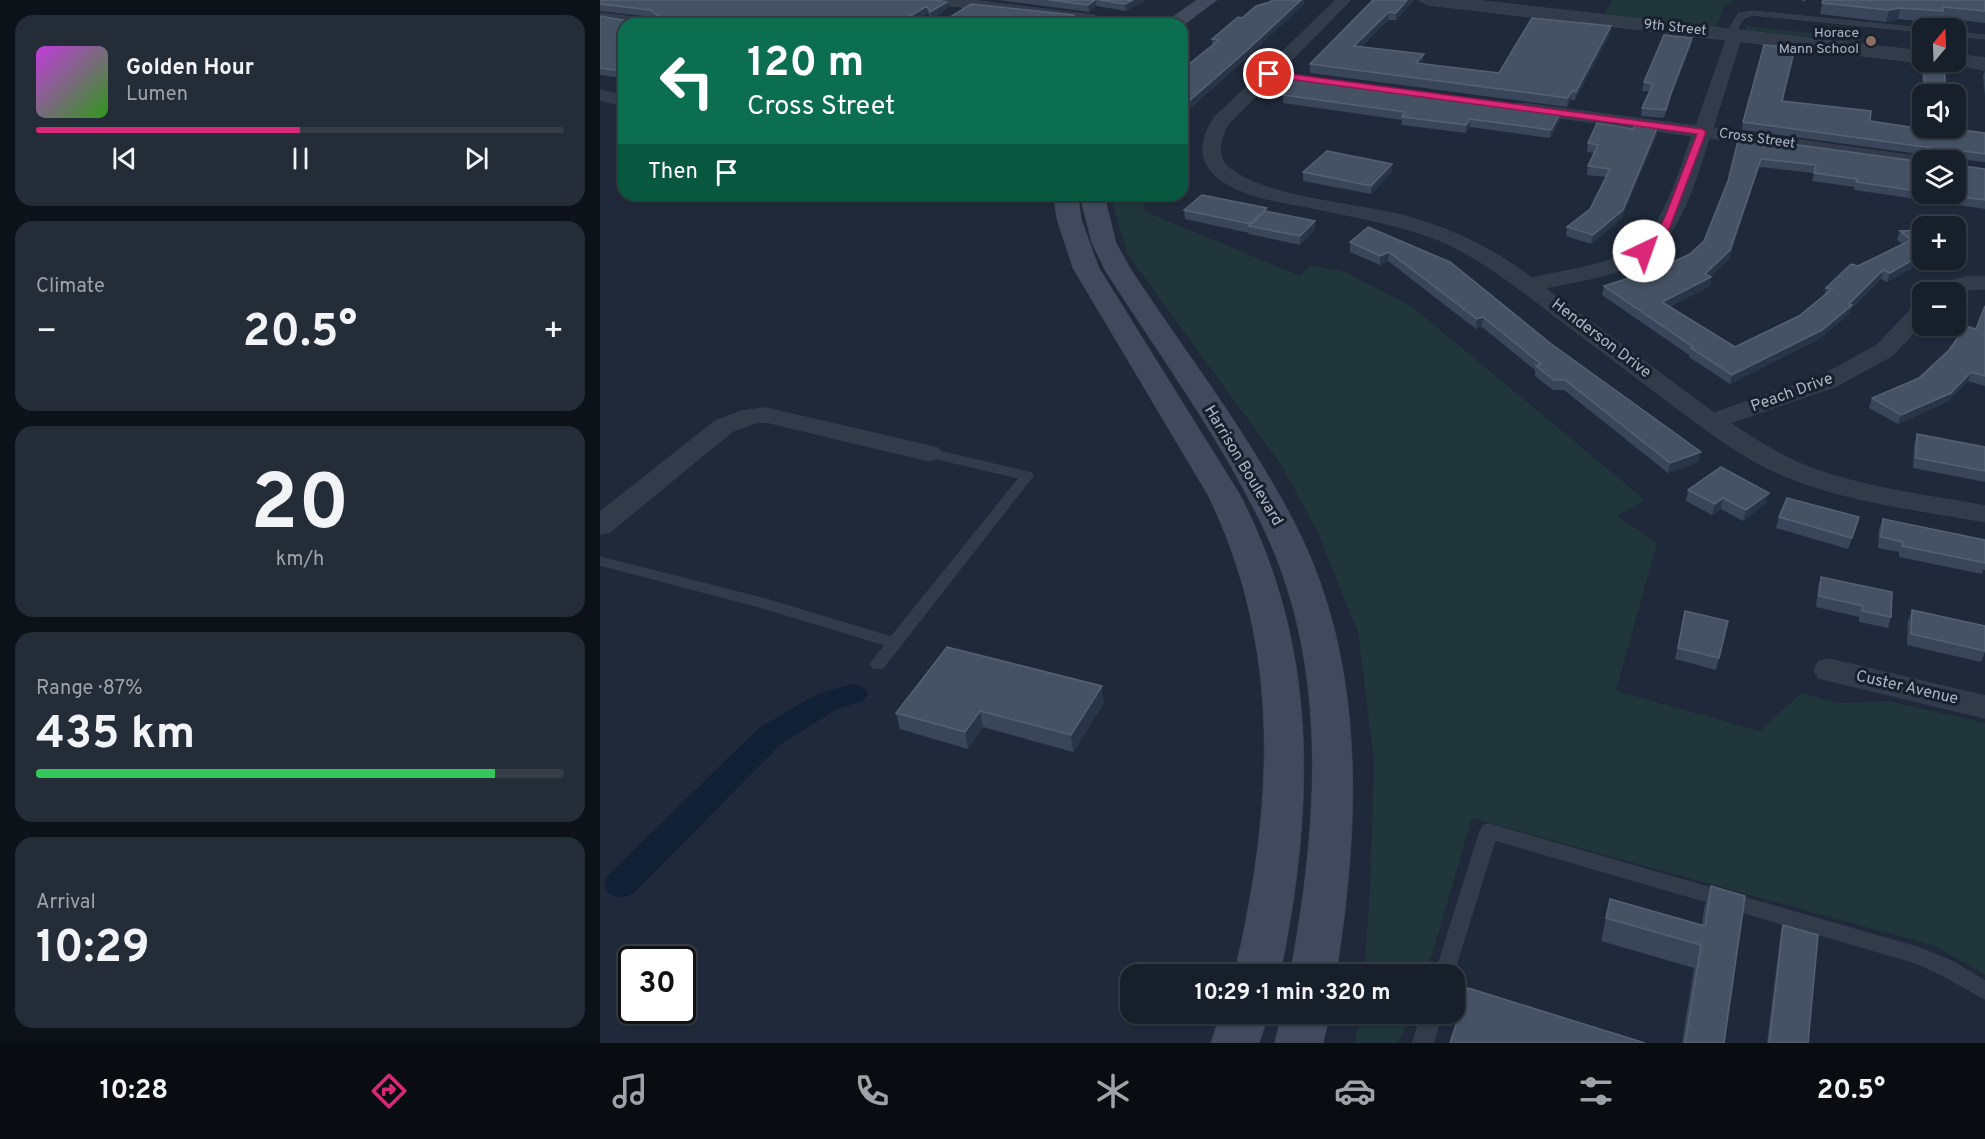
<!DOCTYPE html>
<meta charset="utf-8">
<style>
body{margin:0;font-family:Overpass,sans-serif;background:#242c37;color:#f1f3f6;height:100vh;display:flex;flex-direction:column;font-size:22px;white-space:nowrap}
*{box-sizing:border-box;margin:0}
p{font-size:20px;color:#9ea2a9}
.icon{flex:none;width:33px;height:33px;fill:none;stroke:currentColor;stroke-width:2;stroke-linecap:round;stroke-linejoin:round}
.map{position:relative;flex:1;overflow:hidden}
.drawer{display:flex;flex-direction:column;gap:15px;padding:15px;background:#0d1118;width:600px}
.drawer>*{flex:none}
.top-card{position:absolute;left:18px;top:18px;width:570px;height:183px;border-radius:18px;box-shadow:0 2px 4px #0004,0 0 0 2px #363d47;background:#0b6e4f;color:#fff;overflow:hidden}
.needle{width:39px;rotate:19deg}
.buttons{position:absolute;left:1312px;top:18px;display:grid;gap:12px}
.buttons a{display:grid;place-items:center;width:54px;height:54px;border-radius:12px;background:#171f2b;box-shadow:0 2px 4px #0004,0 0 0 2px #363d47;font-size:30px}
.speed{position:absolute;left:18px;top:946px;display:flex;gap:12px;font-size:30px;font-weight:700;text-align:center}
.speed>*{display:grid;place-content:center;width:78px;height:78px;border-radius:50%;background:#171f2b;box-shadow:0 2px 4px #0004,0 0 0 2px #363d47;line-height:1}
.speed .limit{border:3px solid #111;border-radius:9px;background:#fff;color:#111}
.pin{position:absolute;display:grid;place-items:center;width:51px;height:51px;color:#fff;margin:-26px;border:3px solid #fff;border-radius:50%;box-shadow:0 2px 6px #0007}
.me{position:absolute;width:66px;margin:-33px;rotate:42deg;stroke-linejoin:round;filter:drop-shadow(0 0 4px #0008)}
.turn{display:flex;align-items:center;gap:21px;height:126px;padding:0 30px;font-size:27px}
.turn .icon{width:78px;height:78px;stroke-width:2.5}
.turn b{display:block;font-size:42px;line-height:51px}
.then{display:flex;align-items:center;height:57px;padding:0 30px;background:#0003;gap:12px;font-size:22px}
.big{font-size:45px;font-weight:700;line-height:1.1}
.drawer .card{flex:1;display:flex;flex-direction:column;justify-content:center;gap:9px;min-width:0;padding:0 21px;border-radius:18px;background:#242c37}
.drawer .dial{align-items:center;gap:0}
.dial b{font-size:78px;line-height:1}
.song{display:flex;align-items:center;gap:18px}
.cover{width:72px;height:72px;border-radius:9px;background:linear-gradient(135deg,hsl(290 70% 55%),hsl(110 70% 35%))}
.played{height:6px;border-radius:3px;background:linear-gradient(90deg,#db2777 50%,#363d47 50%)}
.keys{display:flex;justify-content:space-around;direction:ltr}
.heat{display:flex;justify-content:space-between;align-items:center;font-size:33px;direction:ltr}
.charge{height:9px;border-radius:4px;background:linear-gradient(90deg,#34c759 87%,#363d47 0)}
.trip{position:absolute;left:520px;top:964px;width:345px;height:60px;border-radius:18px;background:#171f2b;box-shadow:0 2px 4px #0004,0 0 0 2px #363d47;font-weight:700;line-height:60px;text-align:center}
.dock{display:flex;height:96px;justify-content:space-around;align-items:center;background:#090c11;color:#9ea2a9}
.dock .icon{width:42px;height:42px}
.dock .on{color:#db2777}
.dock b{font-size:27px;color:#f1f3f6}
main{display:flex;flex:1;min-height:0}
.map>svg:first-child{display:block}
</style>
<main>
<section class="drawer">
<div class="card">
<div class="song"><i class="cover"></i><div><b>Golden Hour</b><p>Lumen</p></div></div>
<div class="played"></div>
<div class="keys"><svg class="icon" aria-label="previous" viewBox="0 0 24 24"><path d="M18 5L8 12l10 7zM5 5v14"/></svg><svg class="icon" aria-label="pause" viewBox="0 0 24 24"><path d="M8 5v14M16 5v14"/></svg><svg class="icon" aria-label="next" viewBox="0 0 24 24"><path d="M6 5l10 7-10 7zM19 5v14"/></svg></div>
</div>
<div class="card"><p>Climate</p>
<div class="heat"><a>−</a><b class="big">20.5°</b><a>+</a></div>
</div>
<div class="card dial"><b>20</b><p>km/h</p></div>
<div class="card"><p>Range · 87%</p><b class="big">435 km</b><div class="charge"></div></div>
<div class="card"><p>Arrival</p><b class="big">10:29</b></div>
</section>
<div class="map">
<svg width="1385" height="1043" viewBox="0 0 1385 1043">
<rect width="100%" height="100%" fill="#1f2939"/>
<!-- green -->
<path fill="#21363a" d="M1012,0H1134L1132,4H1125L1116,29L1003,16Z
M1146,26L1267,39L1253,42L1145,30Z
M513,195H544V211L700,276L710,265L745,272L810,305L1045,500L1017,516L1057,543L1016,691L1160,731L1201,693L1239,703L1288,701L1385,723V975L1335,946L872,818L826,975H764L770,892L774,761L758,632L718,533L682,466L528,255L513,206Z
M762,1014H813L797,1043H754Z"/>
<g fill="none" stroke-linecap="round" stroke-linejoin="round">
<!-- canal -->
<path fill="#122036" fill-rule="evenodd" d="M253,684L263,687L268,694L263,701L237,709L181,744L33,894L21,898L9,894L4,884L9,874L159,728L217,694Z"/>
<defs>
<path id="service" d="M1153,11L1323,28H1326H1323V32L1153,15L1144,18L1138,27V35L1131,37L1130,27L1138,14Z
M1356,32L1385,35V39L1356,36Z
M329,449L432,473L433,476L283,668H273L270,664L285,645L160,607L0,565V557L169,600L291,637L419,478L325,456L323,453L325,450Z
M889,824L1320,948L1354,962L1385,981V999L1340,974L1316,963L895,840L853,975H835L880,831L883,826Z
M822,1014H842L833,1043H813Z"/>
<path id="minor" d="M327,0H371L494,15L509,24L334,4Z
M736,0H751L628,124C621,138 615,154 627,166C659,197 757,204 801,215C850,228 892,248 932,278C965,270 1004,267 1033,249C1062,232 1081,167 1092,136L923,113L914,108L917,104L923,103L1096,126L1129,32L1134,30L1142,35L1113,128L1329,158L1331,160H1323V168L1109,138C1098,173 1080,234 1050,256C1026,275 975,281 945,288L1114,413L1221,376L1277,345L1315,305L1323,303V323L1293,355L1237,386L1130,423C1155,439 1179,455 1206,466C1263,488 1325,495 1385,506V522C1310,508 1229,500 1161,465C1126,446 1093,420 1062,397C1022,367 983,337 943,307C909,281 874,254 834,238C793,223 750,216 708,207C677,201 641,197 616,176C597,159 601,138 614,118Z
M0,13L52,19L60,24L24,25L0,21Z
M0,90L24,96V106L0,100Z
M1366,277H1385V289C1365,289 1349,294 1329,292L1332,287Z
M166,408L338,448L342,453L338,458L329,461L166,422L155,423L133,431L10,532L0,534V512L115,421L142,411Z
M1229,659L1385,696V718L1218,678L1214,670L1218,662Z"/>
<path id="tertiary" d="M819,0H874L1323,51V62H1328L1323,63L828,5Z
M1356,54L1385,58V70L1349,64L1347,62H1356Z"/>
<path id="secondary" d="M597,0H617L582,26V24H563Z
M454,195H478L481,219L499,268L640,495C720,650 714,809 680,975H634C673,811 684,651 608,495L473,268L457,219Z
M480,195H504L516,243L531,270C586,353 648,433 694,522C767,663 760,823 736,975H690C718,824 731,663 660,521C617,433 558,353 505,270L492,243Z
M621,1014H669L659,1043H611Z
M682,1014H730L723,1043H675Z"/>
</defs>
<!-- service casing -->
<use href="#service" stroke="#3c4453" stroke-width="1"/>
<!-- minor casing -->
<use href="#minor" stroke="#3c4453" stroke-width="1"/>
<!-- tertiary casing -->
<use href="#tertiary" stroke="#3c4453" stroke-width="1"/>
<!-- secondary casing -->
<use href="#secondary" stroke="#3c4453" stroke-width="1"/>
<!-- path -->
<path stroke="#395052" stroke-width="2" stroke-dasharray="3 3" stroke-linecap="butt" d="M1202,0H1205"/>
<!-- service -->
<use href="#service" fill="#323b49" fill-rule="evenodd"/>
<!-- minor -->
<use href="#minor" fill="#323b49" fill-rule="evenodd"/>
<!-- tertiary -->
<use href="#tertiary" fill="#323b49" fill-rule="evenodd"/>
<!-- secondary -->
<use href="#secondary" fill="#404a5c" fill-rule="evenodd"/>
</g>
<!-- wall -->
<path fill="#394558" d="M0,0H337L348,8L332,19L328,13L310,24H24V78L0,75V16L22,20L56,19L52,17L0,11V12Z
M398,0H546L526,11L496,6L489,12Z
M773,0H814L796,20H788L761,47L823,62L822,64L899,73L1011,26L1010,34L975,100H971L967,107L710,73V64Z
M1223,0H1385V23L1342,18L1340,23L1298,19L1286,22L1220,14Z
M704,4L644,60L582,116V70L612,45V39L642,18Z
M1092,38L1091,46L1068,104L1064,118L1041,116L1042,108L1049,91H1042L1044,82Z
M1323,62L1346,94H1324L1321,69Z
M1385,70V96L1383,76Z
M683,95L961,112L960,120L950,138L870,127L866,133L801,125L802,120L683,103Z
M1270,121L1327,129V128H1348L1385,133V162L1357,159V165L1385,169V209L1254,190V187L1212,181L1214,173L1159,167L1129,259L1111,276L1110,286L1069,307L1135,347L1199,316L1224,296L1226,288L1258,266L1303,244L1297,240L1300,231L1323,230V260H1327L1287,282L1281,279L1251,309L1249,314L1219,339L1130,384L1089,357V355L1002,295L1004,286L1038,278L1090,254L1104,241L1128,181L1139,137L1323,162V194H1356L1327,155L1142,130L1143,122Z
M1057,134L1021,219L991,244L966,236L967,227L990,209L1006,177L987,175L988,166L994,153L987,152L988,143Z
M703,172H792L771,194L703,181Z
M197,195H238L225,203Z
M584,210L667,211L715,229L700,245L649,234V233L585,219Z
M768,227L1098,462L1068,473L964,390H953L935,376V370L882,327L876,329L788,261L780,265L750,252V242Z
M1385,306V386L1368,381L1347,402L1298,424L1269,408L1272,398L1319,378L1376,329Z
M1317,434L1385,447V482L1313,468L1314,445Z
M1088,490L1166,503L1143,521L1121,509L1112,515L1086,501Z
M1179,517L1256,528L1248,549L1176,528Z
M1283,519L1385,540V570H1383L1382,574L1299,557V552L1278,548L1279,529Z
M1221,577L1291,617L1288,628L1259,622V617L1216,607L1218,588Z
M1312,610L1385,626V652L1381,662L1307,645L1308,621Z
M1085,611L1128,621L1116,670L1075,659Z
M504,703L473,752L383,727L368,749L300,729L296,713Z
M1111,886L1124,1043H1082L1094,968L1001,941L1010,899L1102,925L1104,909Z
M1183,925L1208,1043H1167L1181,931Z"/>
<!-- shaded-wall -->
<path fill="#293547" d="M496,0V6L489,12L488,5Z
M533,0H546L526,11L525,4Z
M701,0H704V4L644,60L582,116V107Z
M807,0H814L796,20V13Z
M347,2L348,8L332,19L330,12Z
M327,6L328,13L310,24H297Z
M1300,8L1298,19L1286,22L1289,10Z
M789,12L788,20L754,54V46Z
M474,15V22L472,24H461Z
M1011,26L1010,34L975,100L976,92Z
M1092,38L1091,46L1068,104L1064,118L1070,96Z
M824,54L823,62L815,71L816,63Z
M972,91L971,100L967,107L968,98Z
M961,112L960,120L950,138L951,130Z
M870,119V127L866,133V125Z
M1058,126L1057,134L1021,219L991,244L993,235Z
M1161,159L1159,167L1129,259L1109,278L1111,277L1110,286L1060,311L1062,302Z
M792,164V172L771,194V186Z
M223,195H238L225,203Z
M715,221V229L700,245V236Z
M1367,229L1365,238L1356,243V236Z
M789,252L788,261L780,265V256Z
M1323,254V260H1327L1287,282L1290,273Z
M1283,270L1281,279L1251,309L1249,314L1219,339L1130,384L1132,375L1249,304Z
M883,317L882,327L876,329L877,319Z
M1371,372L1368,381L1347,402L1298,424L1301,415Z
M1101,452L1098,462L1068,473L1070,463Z
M1169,493L1166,503L1143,521L1146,510Z
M1123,498L1121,509L1112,515L1115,504Z
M502,686L504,703L473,752L471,735Z
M380,711L383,727L368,749L365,732Z"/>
<!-- building -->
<path fill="#455264" stroke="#556173" stroke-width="1.5" d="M0,0H337L347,2L330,12L327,6L297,24H24V71L0,68V16L22,20L58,19L60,17L50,10L0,4Z
M449,0H495L488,5Z
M499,0H533L525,4Z
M672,0H701L644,53L582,107V75L585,72H582L584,68L619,40L612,39L638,17L642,18L656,6L670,2Z
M773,0H807L796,13L789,12L754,46L824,54L816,63L899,73L932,18L1011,26L976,92L972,91L968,98L710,64Z
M1223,0H1385V11L1343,7V11L1300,8L1289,10L1222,3Z
M371,4L474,15L461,24H338L335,19H347Z
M1064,35L1092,38L1070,96L1066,110L1042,108L1053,84L1044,82Z
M1164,45L1195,48L1182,101L1271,111L1270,121L1330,130V128H1348L1385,133V154L1357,150V165L1385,169V200L1337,194H1356V160H1326L1328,154L1336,152L1332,148L1143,122Z
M1323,62L1344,64L1346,94H1326Z
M698,77L961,112L951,130L870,119L866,125L802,117L805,112L683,95Z
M1036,122L1058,126L1023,210L993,235L967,227L990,209L1010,169L988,166L998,145L988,143L997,123L1033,129Z
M1139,137L1323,162V192L1256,182L1257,179L1214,173L1216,165L1161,159L1130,250L1105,274L1111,277L1062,302L1135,347L1199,316L1232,289L1226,288L1251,264L1258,266L1311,240L1300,231L1323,230V254L1290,273L1283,270L1249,304L1252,305L1222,330L1132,375L1091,348L1093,347L1004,286L1035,276L1038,278L1090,254L1104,241L1128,181Z
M727,151L792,164L771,186L703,172Z
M602,195L667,208L650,224L584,210Z
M665,211L715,221L700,236L649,226Z
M1352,220L1358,230L1367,229L1356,236V226H1339Z
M768,227L850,262L950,343L1101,452L1070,463L965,380H954L936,366L941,364L883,317L877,319L789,252L780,256L750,242Z
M1385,306V376L1371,372L1351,393L1301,415L1272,398L1319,378L1349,350L1366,326L1376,329Z
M1317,434L1385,447V471L1316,458Z
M1121,467L1169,493L1146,510L1123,498L1115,504L1088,490Z
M1187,498L1259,517L1252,538L1179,517Z
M1283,519L1385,540V563L1302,546L1303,542L1281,537Z
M1221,577L1292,592L1291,617L1262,611L1263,606L1219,596Z
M1312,610L1385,626V651L1311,634Z
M1085,611L1128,621L1119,658L1078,648Z
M347,647L502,686L471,735L380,711L365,732L296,713Z
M1111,886L1145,896L1124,1043H1085L1101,945L1006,918L1010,899L1105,926Z
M1183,925L1218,935L1208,1043H1169Z
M868,988L1045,1043H850Z"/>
<!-- route -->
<path fill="#db2777" stroke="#8e194d" stroke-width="1.5" d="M669,71L1102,129L1106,132L1068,232L1044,254L1039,251L1058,230L1065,217L1097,134L666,76Z"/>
<!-- markers -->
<circle fill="#8d6e63" stroke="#18202d" stroke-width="2" cx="1271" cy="41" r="6"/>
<g text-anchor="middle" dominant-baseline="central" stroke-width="6" stroke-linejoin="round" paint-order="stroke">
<!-- far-street labels -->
<g font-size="14" fill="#acb6c6" stroke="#18202d">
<text transform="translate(1075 28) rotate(6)">9th Street</text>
<text transform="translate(1157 139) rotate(8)">Cross Street</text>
</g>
<!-- far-poi labels -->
<g font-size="14" fill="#acb6c6" stroke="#18202d" text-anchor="end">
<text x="1259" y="33">Horace<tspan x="1259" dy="16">Mann School</tspan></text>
</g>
<!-- street labels -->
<g font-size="16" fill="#acb6c6" stroke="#18202d">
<text transform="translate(1001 339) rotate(37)">Henderson Drive</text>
<text transform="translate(1192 393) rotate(-20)">Peach Drive</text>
<text transform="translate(643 466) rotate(59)">Harrison Boulevard</text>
<text transform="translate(1307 688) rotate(13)">Custer Avenue</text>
</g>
</g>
</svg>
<div class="buttons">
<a><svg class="needle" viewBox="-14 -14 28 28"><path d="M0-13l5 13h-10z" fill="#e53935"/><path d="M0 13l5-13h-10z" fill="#9ea2a9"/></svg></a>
<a><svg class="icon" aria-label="sound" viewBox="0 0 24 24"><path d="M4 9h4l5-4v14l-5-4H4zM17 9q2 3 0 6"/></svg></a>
<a><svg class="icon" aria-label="layers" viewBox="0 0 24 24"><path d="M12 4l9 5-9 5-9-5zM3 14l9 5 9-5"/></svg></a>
<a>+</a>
<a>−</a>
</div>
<div class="speed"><div class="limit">30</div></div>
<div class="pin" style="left:669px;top:74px;background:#d93025"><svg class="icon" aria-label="arrive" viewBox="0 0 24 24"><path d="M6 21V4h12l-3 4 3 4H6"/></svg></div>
<svg class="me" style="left:1044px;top:251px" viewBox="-20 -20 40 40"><circle r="19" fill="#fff"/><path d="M0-13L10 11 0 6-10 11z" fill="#db2777"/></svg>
<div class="trip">10:29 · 1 min · 320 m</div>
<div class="top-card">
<div class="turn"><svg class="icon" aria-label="left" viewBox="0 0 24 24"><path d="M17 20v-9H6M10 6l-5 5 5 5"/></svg><div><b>120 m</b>Cross Street</div></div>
<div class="then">Then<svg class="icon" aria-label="arrive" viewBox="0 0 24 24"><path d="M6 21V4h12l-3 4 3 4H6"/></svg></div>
</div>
</div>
</main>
<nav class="dock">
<b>10:28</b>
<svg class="icon on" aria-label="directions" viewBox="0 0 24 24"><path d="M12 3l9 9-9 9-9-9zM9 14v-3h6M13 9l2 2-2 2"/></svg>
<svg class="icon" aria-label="music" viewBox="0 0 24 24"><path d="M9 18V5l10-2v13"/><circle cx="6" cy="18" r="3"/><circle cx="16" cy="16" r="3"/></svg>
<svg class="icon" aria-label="phone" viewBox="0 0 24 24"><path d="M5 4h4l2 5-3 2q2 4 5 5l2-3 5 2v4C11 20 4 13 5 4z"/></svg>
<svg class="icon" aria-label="climate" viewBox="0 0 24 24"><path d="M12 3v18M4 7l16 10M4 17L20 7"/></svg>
<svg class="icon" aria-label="car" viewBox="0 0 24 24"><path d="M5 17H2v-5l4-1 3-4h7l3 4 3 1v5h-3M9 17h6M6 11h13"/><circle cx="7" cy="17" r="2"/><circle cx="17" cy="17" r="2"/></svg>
<svg class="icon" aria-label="filters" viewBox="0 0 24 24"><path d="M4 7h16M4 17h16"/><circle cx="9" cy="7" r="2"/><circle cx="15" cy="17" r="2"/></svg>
<b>20.5°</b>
</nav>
